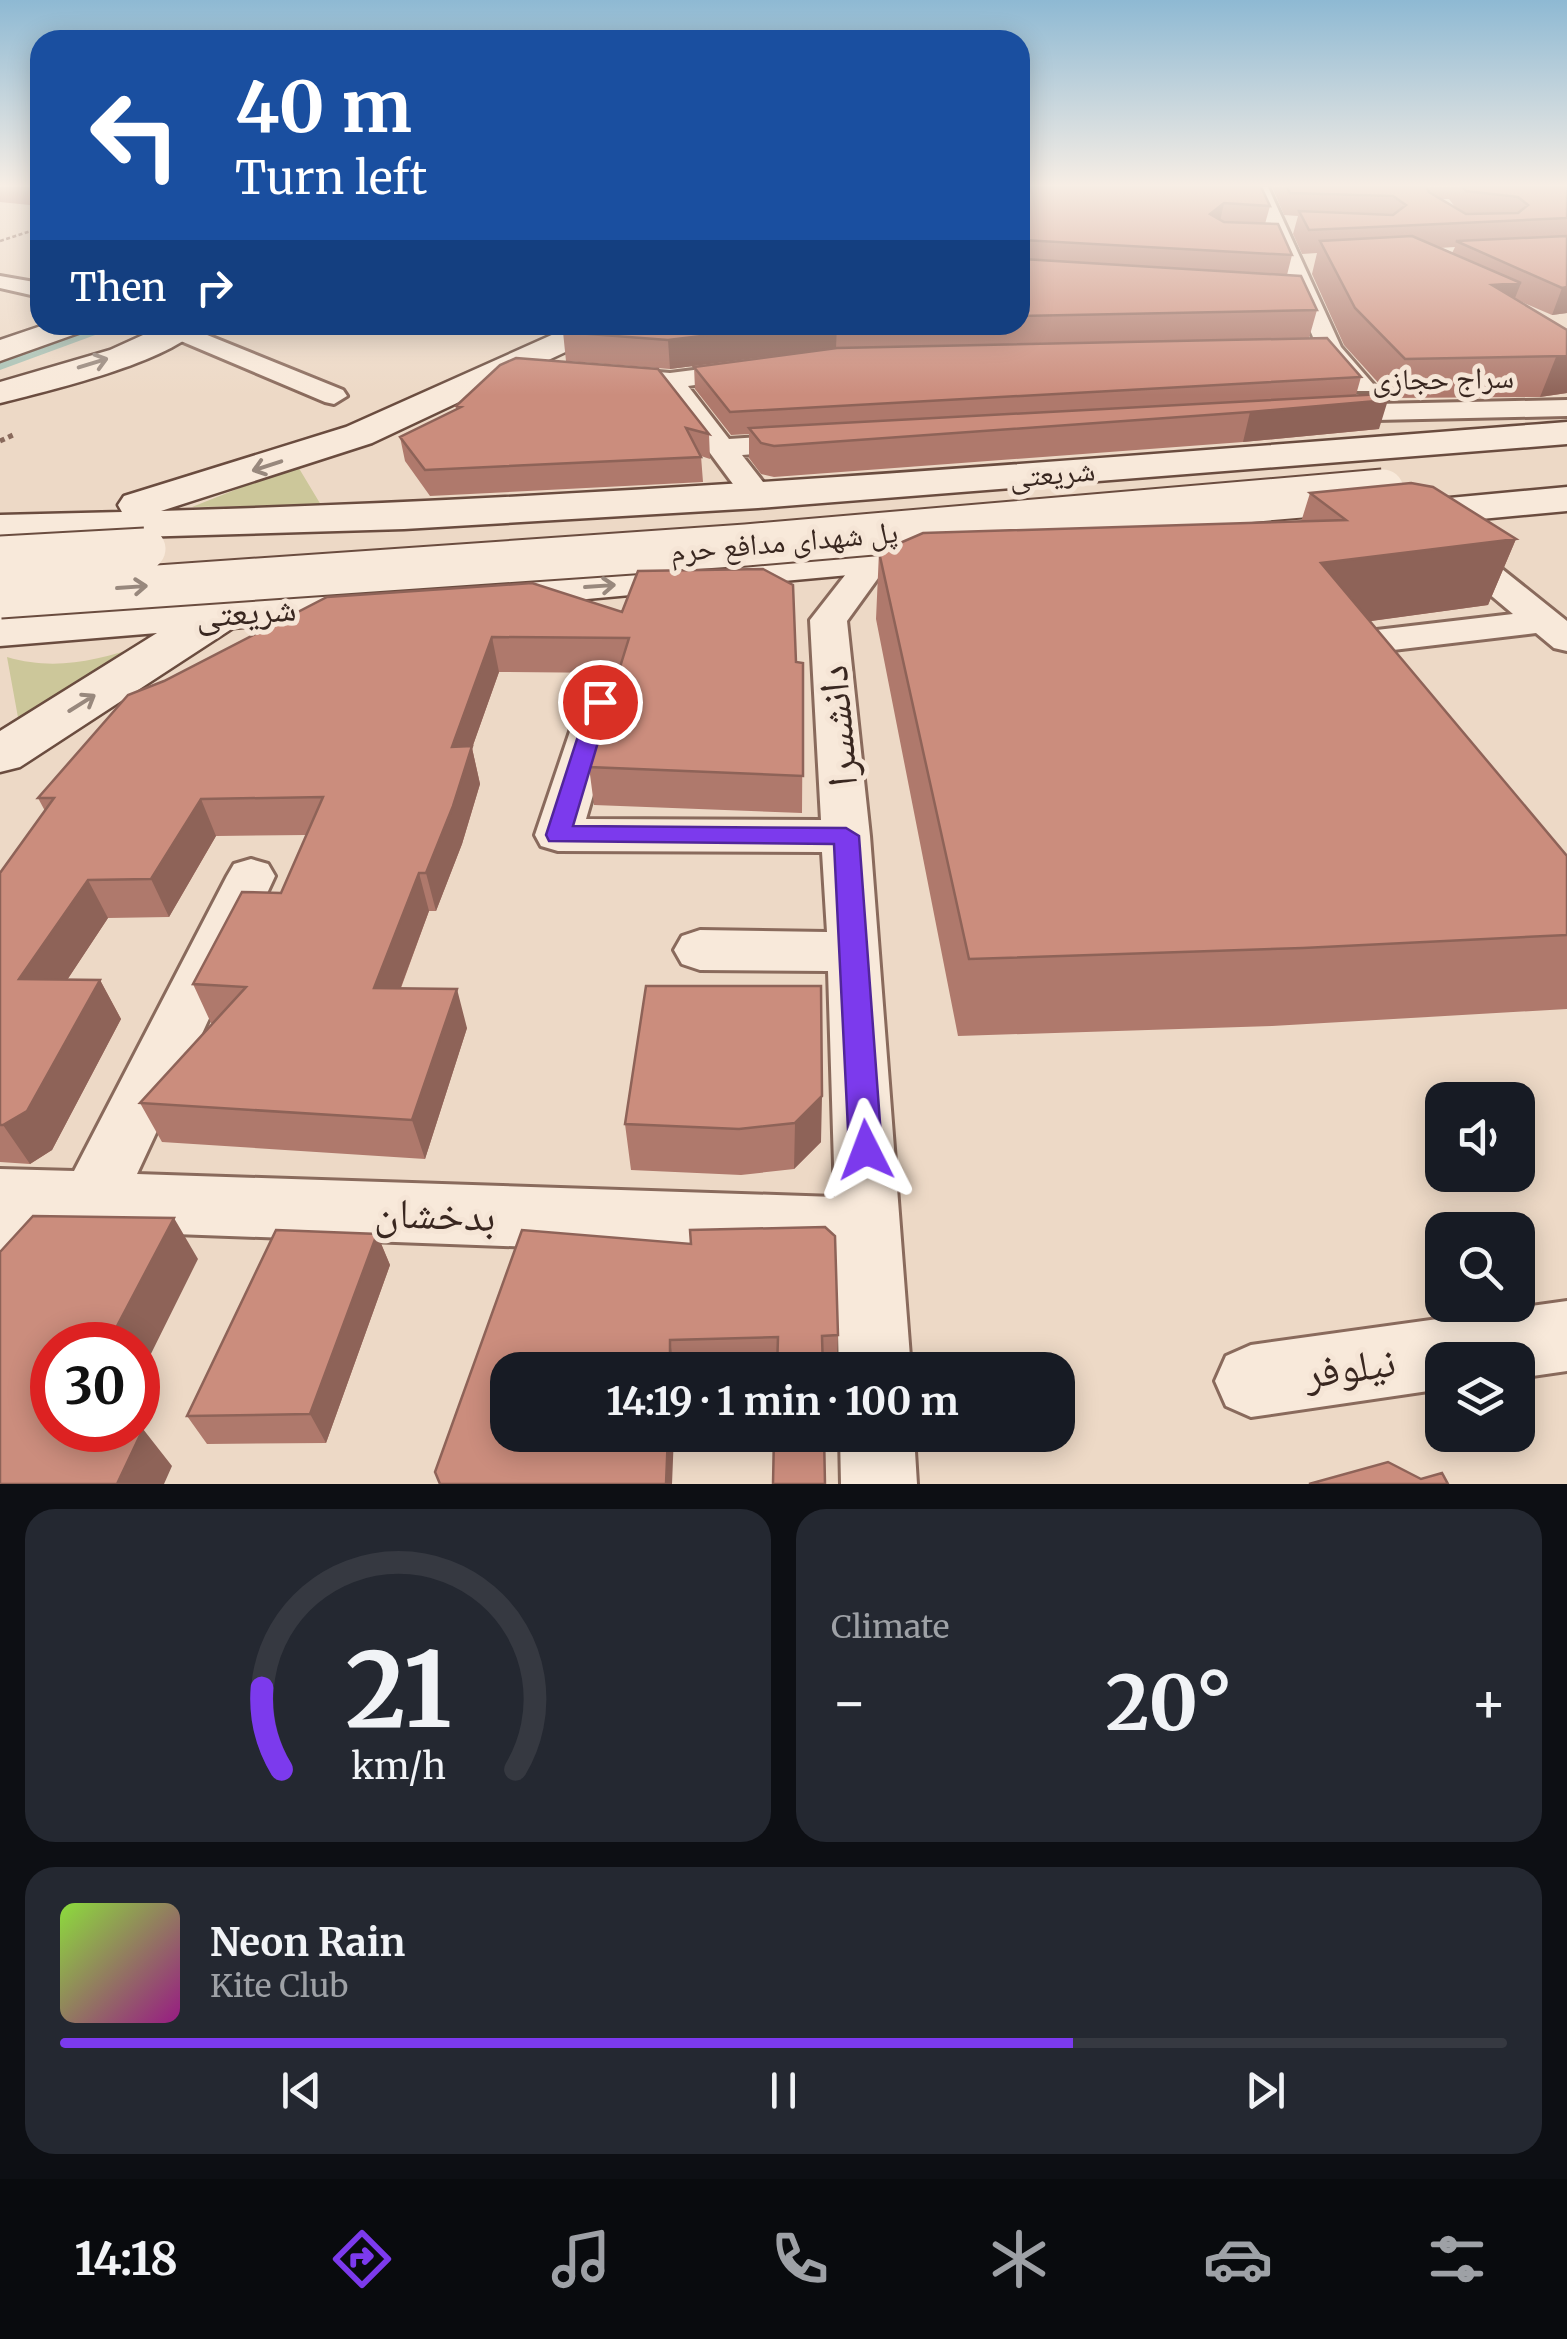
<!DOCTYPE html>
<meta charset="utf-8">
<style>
body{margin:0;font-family:Merriweather,"Noto Naskh Arabic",serif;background:#242831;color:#f1f3f6;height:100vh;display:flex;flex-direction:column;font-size:38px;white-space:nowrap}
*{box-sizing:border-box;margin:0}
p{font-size:32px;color:#9ea1a6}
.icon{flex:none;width:55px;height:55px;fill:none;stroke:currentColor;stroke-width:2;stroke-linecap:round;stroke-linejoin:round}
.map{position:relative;height:1484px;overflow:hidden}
.sheet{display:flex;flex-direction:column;gap:25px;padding:25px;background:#0d0f14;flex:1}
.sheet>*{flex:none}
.banner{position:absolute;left:30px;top:30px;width:1000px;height:305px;border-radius:30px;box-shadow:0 5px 25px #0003;background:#1a4fa0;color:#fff;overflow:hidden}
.fabs{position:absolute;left:1425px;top:1082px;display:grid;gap:20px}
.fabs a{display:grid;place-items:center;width:110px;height:110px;border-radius:20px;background:#171b24;box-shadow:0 5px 25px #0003;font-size:50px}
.speed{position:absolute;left:30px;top:1322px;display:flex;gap:20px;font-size:50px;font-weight:700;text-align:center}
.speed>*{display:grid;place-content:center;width:130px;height:130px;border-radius:50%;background:#171b24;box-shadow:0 5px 25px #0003;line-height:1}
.speed .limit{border:15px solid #d22;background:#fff;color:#111}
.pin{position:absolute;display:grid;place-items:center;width:85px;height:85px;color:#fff;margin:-42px;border:5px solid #fff;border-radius:50%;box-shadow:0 2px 10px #0007}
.me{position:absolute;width:110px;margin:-55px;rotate:357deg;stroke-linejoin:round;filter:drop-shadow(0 0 8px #0008)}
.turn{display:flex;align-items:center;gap:35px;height:210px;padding:0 40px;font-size:45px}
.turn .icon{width:130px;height:130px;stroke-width:2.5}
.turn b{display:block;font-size:70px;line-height:85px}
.then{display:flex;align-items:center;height:95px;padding:0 40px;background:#0003;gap:20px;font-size:38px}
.big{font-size:75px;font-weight:700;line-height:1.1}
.sheet .tile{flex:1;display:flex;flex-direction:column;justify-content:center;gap:15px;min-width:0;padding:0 35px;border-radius:30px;background:#242831}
.sheet .dial{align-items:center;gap:0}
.dial svg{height:260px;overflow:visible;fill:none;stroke:#363941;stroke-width:7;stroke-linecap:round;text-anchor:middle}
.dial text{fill:#f1f3f6;stroke:none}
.song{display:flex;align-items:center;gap:30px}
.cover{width:120px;height:120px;border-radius:15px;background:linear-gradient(135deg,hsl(90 70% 55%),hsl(310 70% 35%))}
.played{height:10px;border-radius:5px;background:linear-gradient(90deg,#7c3aed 70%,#363941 70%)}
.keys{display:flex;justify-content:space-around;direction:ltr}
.heat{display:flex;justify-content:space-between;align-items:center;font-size:55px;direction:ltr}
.sheet .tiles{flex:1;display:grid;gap:25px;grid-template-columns:1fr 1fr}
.tile:last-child{grid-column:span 2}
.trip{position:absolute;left:490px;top:1352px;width:585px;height:100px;border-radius:30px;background:#171b24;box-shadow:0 5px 25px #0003;font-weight:700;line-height:100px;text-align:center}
.tabs{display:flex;height:160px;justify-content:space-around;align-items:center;background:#090b0e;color:#9ea1a6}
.tabs .icon{width:70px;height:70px}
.tabs .on{color:#7c3aed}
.tabs b{font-size:45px;color:#f1f3f6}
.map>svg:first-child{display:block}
</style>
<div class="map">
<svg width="1567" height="1484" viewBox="0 0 1567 1484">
<rect width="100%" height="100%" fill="#edd9c6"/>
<!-- green -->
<path fill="#ccc79a" d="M297,465L321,505L192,507Z
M141,646L19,723L7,657C54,671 95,661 141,646Z"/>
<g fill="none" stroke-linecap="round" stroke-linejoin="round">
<!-- canal -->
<path fill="#a8c1b4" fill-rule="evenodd" d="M67,325H110L106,331L0,370V349Z"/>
<defs>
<path id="street" d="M1250,187H1268L1341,347L1374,385L1370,391H1352L1318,349Z
M0,276L40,283V297L0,288Z
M169,326H185L343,390L347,396L334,404L325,402L169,336L165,331Z
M749,363L758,366L762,371L758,376L688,386L729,439L805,434L815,437L819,443L815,449L742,455L774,496L769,503H747L662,388L611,384L598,376L611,368L670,373Z
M1567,400V416L1330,421L1316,413L1330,405Z
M1455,538L1467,541L1567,621V651L1554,648L1536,633L1334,657L1321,654L1315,646L1321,638L1334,635L1513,614L1443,555L1438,548L1443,541Z
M872,553L884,556L889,563L847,621L870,836L911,1370H839L836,1258L39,1229L23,1262L0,1271V1169L74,1171L227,876L234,864L251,859L268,864L275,876L137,1174L835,1197L828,971L700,970L682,964L674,950L682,936L700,930L827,932L822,852L558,851L541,846L535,835L580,702L586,693L600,690L614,693L620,702L586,819L821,820L810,620L860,556Z
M1567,1301V1371L1518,1378V1360H1442V1389L1251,1417L1226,1406L1215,1381L1226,1356L1251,1345Z
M840,1435H914L917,1484H841Z"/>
<path id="secondary" d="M44,325H88L84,331L0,361V340Z
M165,325H201C176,361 44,392 0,403V382L110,350Z
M574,325H614L610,331L372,443L161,511C631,498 1099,458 1567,422V444L758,508L404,529L0,541V515L122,512L118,505L124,496L346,427Z
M1567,487V511L1396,527L1381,524L1375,515L1381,506L1396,503Z
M952,542L968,546L974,555L968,564L479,609L463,605L456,595L463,585L479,581Z
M384,588L401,592L407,602L401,612L233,628L20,767L0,772V731L157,633L0,646V616Z"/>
</defs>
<!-- street casing -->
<use href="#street" stroke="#896a5c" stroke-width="6"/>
<!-- secondary casing -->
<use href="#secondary" stroke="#6a4c3f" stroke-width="5"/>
<!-- path-far1 -->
<path stroke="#896a5c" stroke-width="2.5" stroke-dasharray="4 2.5" stroke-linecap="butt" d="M0,241L40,228"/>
<!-- path -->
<path stroke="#896a5c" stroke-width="5" stroke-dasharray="5 4" stroke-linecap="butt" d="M0,441L13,435"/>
<!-- street -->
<use href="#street" fill="#f8e9da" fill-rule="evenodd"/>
<!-- secondary -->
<use href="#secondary" fill="#f8e9da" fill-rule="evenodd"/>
<defs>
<path id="secondary-bridge" d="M0,557L145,549
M0,597L746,545L1383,490"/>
</defs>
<!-- secondary-bridge casing -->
<use href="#secondary-bridge" stroke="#6a4c3f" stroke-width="45" stroke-linecap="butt"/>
<!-- secondary-bridge -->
<use href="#secondary-bridge" stroke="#f8e9da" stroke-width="41"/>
</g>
<!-- wall -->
<path fill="#af796c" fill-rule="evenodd" d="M0,187H40V206L0,202Z
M1020,187L1270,206L1265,224L1292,255L1287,275L1317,310L1309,338L1361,377L1356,395L1379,429L1243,442L774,477L761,474L749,458V434L731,435L695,389L694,367L836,348L670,369L566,361L563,332L581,325H1020Z
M1272,187H1567V313L1552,315L1515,299L1567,330V393L1540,397L1392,398L1344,345L1312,274L1317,253L1302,254L1293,234L1298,216L1284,215ZM1441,199H1449L1455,207ZM1455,247L1452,253L1439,248Z
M500,365L709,434L710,459L701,456L703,482L430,496L405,461L400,437L456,409V406Z
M1310,493L1516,539L1488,605L1370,621L1567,856V1009L1272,1026L958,1036L876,619L879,552L1301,522Z
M622,612L796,662L803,663L802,813L594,805L589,767L618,673L499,672L472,748L480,784L462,844L436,911H429L401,988L467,1028L425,1159L162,1142L140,1103L213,1023H211L193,984L281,893L307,835L216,836L169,917L108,918L67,980H100L121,1019L52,1150L30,1164L0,1162V873L45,811L38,798L128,695Z
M821,986V1142L794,1169L741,1175L631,1170L625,1124Z
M522,1230L838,1335L836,1370H508Z
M377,1234L390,1265L326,1443L207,1444L187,1416Z"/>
<!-- shaded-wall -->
<path fill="#8e6358" d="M1224,203L1219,226L1210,214Z
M1521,283L1507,318L1492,285Z
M1567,287V313L1552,315L1562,288Z
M794,325H837L836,348L670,369L668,340Z
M1567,356V393L1540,397L1556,357Z
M1388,400L1379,429L1243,442L1250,412Z
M1516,539L1488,605L1299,631L1321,563Z
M492,637L499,672L472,748L480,784L462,844L436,911L426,873L452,747Z
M201,799L216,836L169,917L151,879Z
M419,873L429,911L386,1027L374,988Z
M88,880L108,918L42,1018L19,979Z
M100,980L121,1019L52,1150L30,1164L3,1125Z
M457,989L467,1028L425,1159L412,1120Z
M822,1096L821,1142L794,1169L795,1123Z
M174,1218L198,1259L138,1380V1345H107Z
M377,1234L390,1265L326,1443L310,1414Z
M670,1340L674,1370H670Z
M143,1429L172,1466L164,1484H117Z
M668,1435H674L672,1484H666Z"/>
<!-- building -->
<path fill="#cb8d7d" stroke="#8e6358" stroke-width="2.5" d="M1020,187H1261L1270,206L1224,203L1210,214L1224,222L1278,224L1292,255L1023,240L1020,253Z
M1287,187H1426L1429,192L1466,214L1518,213L1528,205L1518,197L1466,191L1463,187H1567V218L1309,230L1299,211L1393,215L1406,205L1393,196L1290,193Z
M1412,236L1521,283L1492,285L1567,330V356L1405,359L1355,308L1320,241Z
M1567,236V287L1562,288L1456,241Z
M1020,256L1023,259L1301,276L1317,310L1020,316Z
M581,325H794L668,340L563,332Z
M1327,338L1361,377L730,412L694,367L837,348Z
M516,358L658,369L709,434L686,428L701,457L425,470L400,437L461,407L456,406L500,365Z
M1383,394L1388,400L1250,412L774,446L761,443L749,428Z
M1411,483L1433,487L1516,539L1321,563L1567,856V935L1303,948L969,959L879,552L923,533L1346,520L1310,493Z
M763,569L793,585L796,662L803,663V776L589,767L629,638L492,637L452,747L472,746L453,806L426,873H419L374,988L457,989L412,1120L140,1103L246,987L193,984L242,892L281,893L323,797L201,799L151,879L88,880L19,979L100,980L27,1111L3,1125H0V873L54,798H38L128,695L164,681L327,597L532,583L622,612L638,571Z
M646,986H821L822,1096L795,1123L739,1129L625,1124Z
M33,1216L174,1218L107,1345H52V1430H138V1428L143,1429L117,1484H0V1252Z
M825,1227L835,1236L838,1335L822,1336L823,1370H777L778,1337L670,1340V1370H508V1435H668L666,1484H440L435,1472L522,1230L691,1244L690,1230Z
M276,1230L377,1234L310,1414L187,1416Z
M774,1435H824L825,1484H773Z
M1388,1462L1421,1479L1442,1473L1448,1484H1309Z"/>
<!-- one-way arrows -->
<defs><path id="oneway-shaft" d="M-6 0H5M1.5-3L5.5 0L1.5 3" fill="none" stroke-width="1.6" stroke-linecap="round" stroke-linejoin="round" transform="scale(2.5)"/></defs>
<g stroke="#98887d">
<use href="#oneway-shaft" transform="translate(93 363) rotate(-17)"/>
<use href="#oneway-shaft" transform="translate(267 466) rotate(162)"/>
<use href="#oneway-shaft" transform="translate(600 586) rotate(-4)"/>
<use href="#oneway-shaft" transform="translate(132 587) rotate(-4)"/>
<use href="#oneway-shaft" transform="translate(82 703) rotate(-32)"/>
</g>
<!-- sky -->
<linearGradient id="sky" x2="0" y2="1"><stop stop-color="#8eb9d3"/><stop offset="0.47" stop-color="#f7eee5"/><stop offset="1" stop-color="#f7eee5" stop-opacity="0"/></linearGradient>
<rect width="1567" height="395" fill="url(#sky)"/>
<!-- route -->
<path fill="#7c3aed" stroke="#51269a" stroke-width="2.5" d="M600,696L610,702L573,826L846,828L859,836L882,1150L877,1161L866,1165L854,1161L849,1150L834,844L549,841L546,835L589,702Z"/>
<g text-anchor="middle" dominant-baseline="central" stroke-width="10" stroke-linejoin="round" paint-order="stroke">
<!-- far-street labels -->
<g font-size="30" fill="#392720" stroke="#f5e5d6">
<text transform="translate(1443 378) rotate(-1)">سراج حجازی</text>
<text transform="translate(1052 473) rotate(-5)">شریعتی</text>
<text transform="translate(784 541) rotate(-5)">پل شهدای مدافع حرم</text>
</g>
<!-- street labels -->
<g font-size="35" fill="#392720" stroke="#f5e5d6">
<text transform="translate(246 612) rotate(-4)">شریعتی</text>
</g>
<!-- near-street labels -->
<g font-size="42" fill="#392720" stroke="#f5e5d6">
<text transform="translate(837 726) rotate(-95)">دانشسرا</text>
<text transform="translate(435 1214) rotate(2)">بدخشان</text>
<text transform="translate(1350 1367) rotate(-8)">نیلوفر</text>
</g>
</g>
</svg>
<div class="fabs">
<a><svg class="icon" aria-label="sound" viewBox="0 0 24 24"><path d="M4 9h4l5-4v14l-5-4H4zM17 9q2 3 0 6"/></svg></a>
<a><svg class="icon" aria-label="search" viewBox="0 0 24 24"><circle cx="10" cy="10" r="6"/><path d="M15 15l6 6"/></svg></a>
<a><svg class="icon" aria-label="layers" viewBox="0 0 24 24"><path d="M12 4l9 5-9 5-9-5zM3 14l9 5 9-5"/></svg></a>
</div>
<div class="speed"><div class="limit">30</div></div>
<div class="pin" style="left:600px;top:702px;background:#d93025"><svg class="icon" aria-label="arrive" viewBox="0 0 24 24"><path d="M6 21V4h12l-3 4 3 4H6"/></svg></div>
<svg class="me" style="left:866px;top:1150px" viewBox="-20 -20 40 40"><path d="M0-17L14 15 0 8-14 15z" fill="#7c3aed" stroke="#fff" stroke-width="4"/></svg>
<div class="trip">14:19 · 1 min · 100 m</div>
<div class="banner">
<div class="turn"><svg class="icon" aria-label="left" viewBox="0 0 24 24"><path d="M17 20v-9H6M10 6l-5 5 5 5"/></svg><div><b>40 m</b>Turn left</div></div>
<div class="then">Then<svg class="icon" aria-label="right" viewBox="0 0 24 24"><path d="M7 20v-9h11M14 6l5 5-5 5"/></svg></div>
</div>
</div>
<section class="sheet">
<div class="tiles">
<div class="tile dial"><svg viewBox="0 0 100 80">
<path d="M14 69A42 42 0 1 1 86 69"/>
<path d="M14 69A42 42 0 0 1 8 44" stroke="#7c3aed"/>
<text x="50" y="56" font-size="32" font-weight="700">21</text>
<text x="50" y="72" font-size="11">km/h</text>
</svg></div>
<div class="tile"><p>Climate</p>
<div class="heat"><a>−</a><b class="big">20°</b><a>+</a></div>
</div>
<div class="tile">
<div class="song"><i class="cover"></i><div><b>Neon Rain</b><p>Kite Club</p></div></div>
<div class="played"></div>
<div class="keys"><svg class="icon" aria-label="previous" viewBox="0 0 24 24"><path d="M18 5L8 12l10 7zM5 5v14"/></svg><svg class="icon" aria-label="pause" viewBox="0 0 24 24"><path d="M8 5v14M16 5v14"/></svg><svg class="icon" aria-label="next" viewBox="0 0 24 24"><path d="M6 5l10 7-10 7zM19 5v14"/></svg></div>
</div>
</div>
</section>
<nav class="tabs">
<b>14:18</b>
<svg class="icon on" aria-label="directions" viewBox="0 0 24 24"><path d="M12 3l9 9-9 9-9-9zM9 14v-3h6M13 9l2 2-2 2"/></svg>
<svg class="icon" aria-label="music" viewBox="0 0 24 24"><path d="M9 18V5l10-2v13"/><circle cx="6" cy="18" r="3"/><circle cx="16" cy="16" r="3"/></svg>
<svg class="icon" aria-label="phone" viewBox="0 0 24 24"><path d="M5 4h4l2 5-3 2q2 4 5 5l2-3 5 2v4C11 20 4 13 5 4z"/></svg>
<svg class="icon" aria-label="climate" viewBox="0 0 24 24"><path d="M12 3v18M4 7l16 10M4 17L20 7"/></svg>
<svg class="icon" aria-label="car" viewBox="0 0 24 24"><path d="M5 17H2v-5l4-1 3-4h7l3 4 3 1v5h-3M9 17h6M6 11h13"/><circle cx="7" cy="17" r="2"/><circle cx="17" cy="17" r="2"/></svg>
<svg class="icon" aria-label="filters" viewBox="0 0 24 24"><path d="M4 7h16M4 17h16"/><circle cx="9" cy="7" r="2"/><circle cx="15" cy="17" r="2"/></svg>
</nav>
